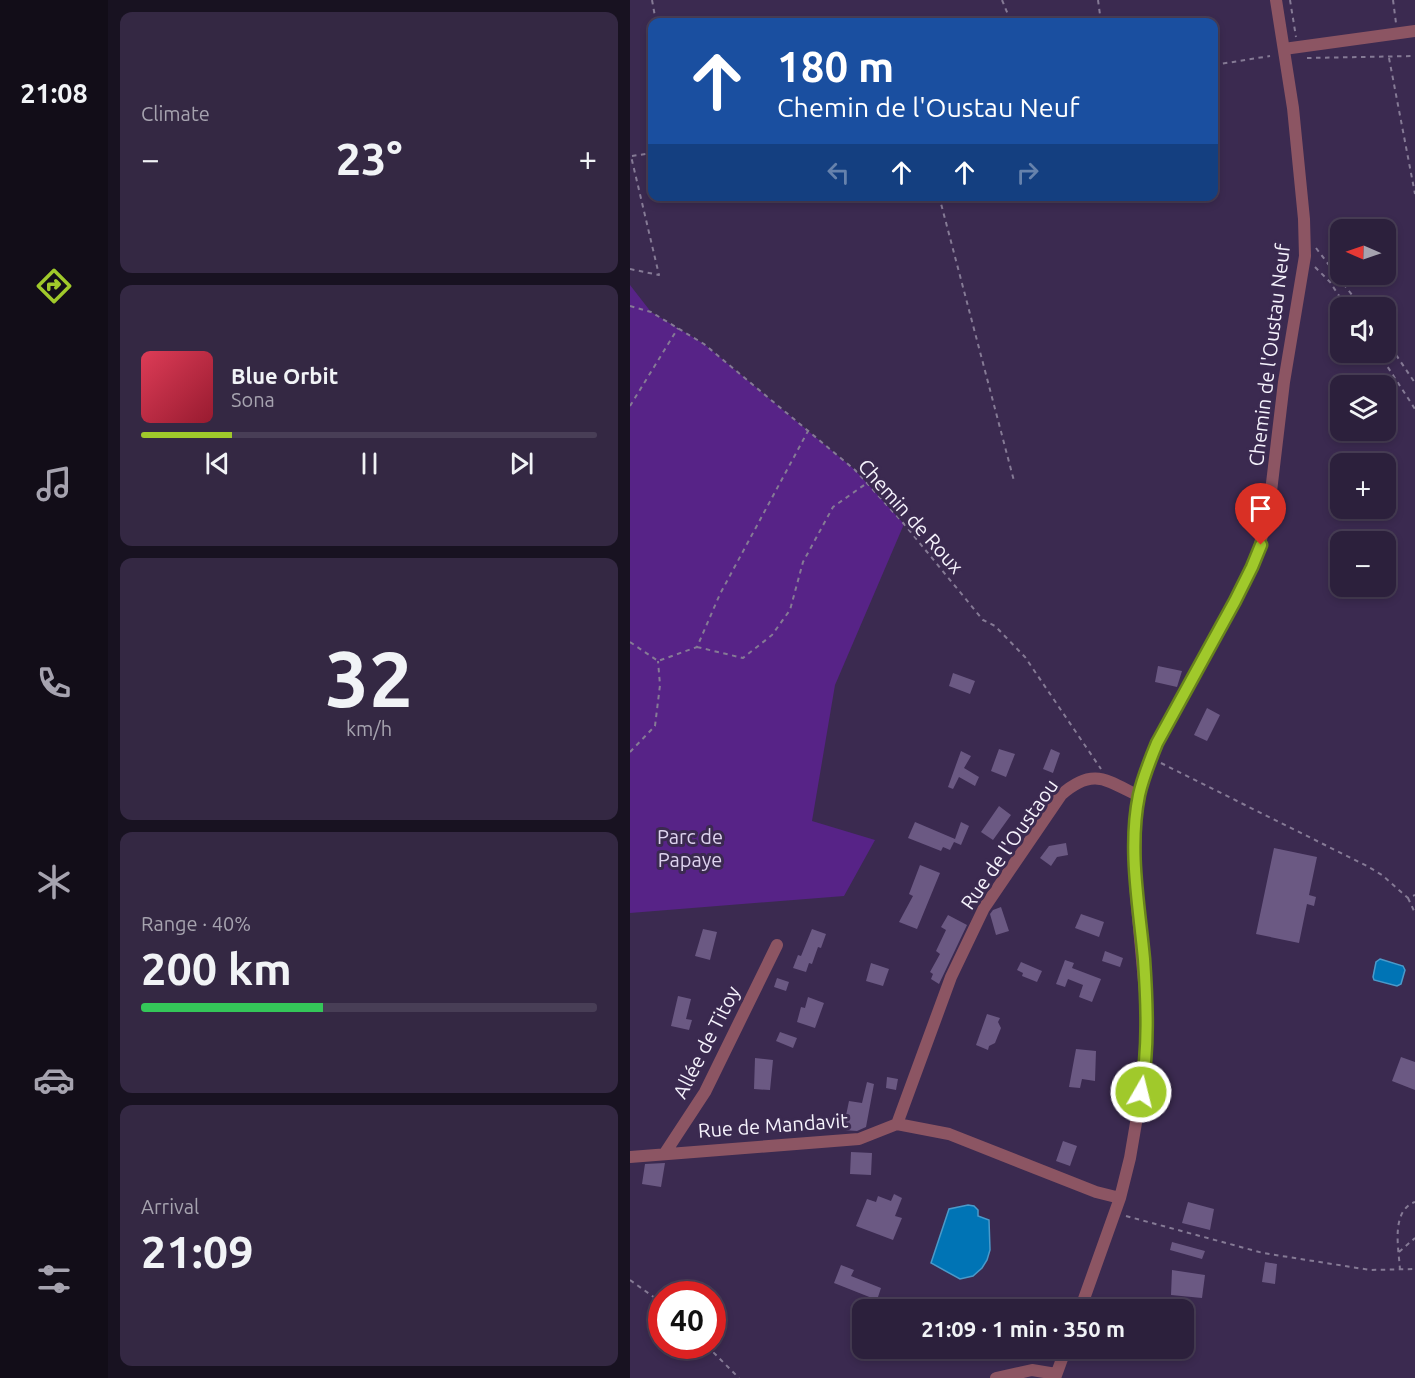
<!DOCTYPE html>
<meta charset="utf-8">
<style>
body{margin:0;font-family:Ubuntu,sans-serif;background:#342843;color:#f1f3f6;height:100vh;display:flex;flex-direction:column;font-size:22px;white-space:nowrap}
*{box-sizing:border-box;margin:0}
p{font-size:20px;color:#a6a3af}
.icon{flex:none;width:33px;height:33px;fill:none;stroke:currentColor;stroke-width:2;stroke-linecap:round;stroke-linejoin:round}
.map{position:relative;flex:1;overflow:hidden}
.drawer{display:flex;flex-direction:column;gap:12px;padding:12px;background:#181221;width:522px}
.drawer>*{flex:none}
.top-card{position:absolute;left:18px;top:18px;width:570px;height:183px;border-radius:12px;box-shadow:0 3px 9px #0003,0 0 0 2px #483e56;background:#1a4fa0;color:#fff;overflow:hidden}
.needle{width:39px;rotate:272deg}
.tools{position:absolute;left:700px;top:219px;display:grid;gap:12px}
.tools a{display:grid;place-items:center;width:66px;height:66px;border-radius:12px;background:#2c203c;box-shadow:0 3px 9px #0003,0 0 0 2px #483e56;font-size:30px}
.speed{position:absolute;left:18px;top:1281px;display:flex;gap:12px;font-size:30px;font-weight:700;text-align:center}
.speed>*{display:grid;place-content:center;width:78px;height:78px;border-radius:50%;background:#2c203c;box-shadow:0 3px 9px #0003,0 0 0 2px #483e56;line-height:1}
.speed .limit{border:9px solid #d22;background:#fff;color:#111}
.pin{position:absolute;display:grid;place-items:center;width:51px;height:51px;color:#fff;margin:-62px -26px;border-radius:50% 50% 50% 0;rotate:-45deg;box-shadow:0 0 6px #0007}
.pin .icon{rotate:45deg}
.me{position:absolute;width:66px;margin:-33px;rotate:8deg;stroke-linejoin:round;filter:drop-shadow(0 0 4px #0008)}
.turn{display:flex;align-items:center;gap:21px;height:126px;padding:0 30px;font-size:27px}
.turn .icon{width:78px;height:78px;stroke-width:2.5}
.turn b{display:block;font-size:42px;line-height:51px}
.lanes{display:flex;align-items:center;height:57px;padding:0 30px;background:#0003;justify-content:center;gap:30px;direction:ltr}
.lanes .off{opacity:.35}
.big{font-size:45px;font-weight:700;line-height:1.1}
.drawer .tile{flex:1;display:flex;flex-direction:column;justify-content:center;gap:9px;min-width:0;padding:0 21px;border-radius:12px;background:#342843}
.drawer .dial{align-items:center;gap:0}
.dial b{font-size:78px;line-height:1}
.song{display:flex;align-items:center;gap:18px}
.cover{width:72px;height:72px;border-radius:9px;background:linear-gradient(135deg,hsl(350 70% 55%),hsl(350 70% 35%))}
.played{height:6px;border-radius:3px;background:linear-gradient(90deg,#a0c92b 20%,#483e56 20%)}
.keys{display:flex;justify-content:space-around;direction:ltr}
.heat{display:flex;justify-content:space-between;align-items:center;font-size:33px;direction:ltr}
.charge{height:9px;border-radius:4px;background:linear-gradient(90deg,#34c759 40%,#483e56 0)}
.trip{position:absolute;left:222px;top:1299px;width:342px;height:60px;border-radius:12px;background:#2c203c;box-shadow:0 3px 9px #0003,0 0 0 2px #483e56;font-weight:700;line-height:60px;text-align:center}
main{display:flex;flex:1;min-height:0}
.tabs{display:flex;flex-direction:column;width:108px;justify-content:space-around;align-items:center;background:#120d18;color:#a6a3af}
.tabs .icon{width:42px;height:42px}
.tabs .selected{color:#a0c92b}
.tabs b{font-size:27px;color:#f1f3f6}
.map>svg:first-child{display:block}
</style>
<main>
<nav class="tabs">
<b>21:08</b>
<svg class="icon selected" aria-label="directions" viewBox="0 0 24 24"><path d="M12 3l9 9-9 9-9-9zM9 14v-3h6M13 9l2 2-2 2"/></svg>
<svg class="icon" aria-label="music" viewBox="0 0 24 24"><path d="M9 18V5l10-2v13"/><circle cx="6" cy="18" r="3"/><circle cx="16" cy="16" r="3"/></svg>
<svg class="icon" aria-label="phone" viewBox="0 0 24 24"><path d="M5 4h4l2 5-3 2q2 4 5 5l2-3 5 2v4C11 20 4 13 5 4z"/></svg>
<svg class="icon" aria-label="climate" viewBox="0 0 24 24"><path d="M12 3v18M4 7l16 10M4 17L20 7"/></svg>
<svg class="icon" aria-label="car" viewBox="0 0 24 24"><path d="M5 17H2v-5l4-1 3-4h7l3 4 3 1v5h-3M9 17h6M6 11h13"/><circle cx="7" cy="17" r="2"/><circle cx="17" cy="17" r="2"/></svg>
<svg class="icon" aria-label="filters" viewBox="0 0 24 24"><path d="M4 7h16M4 17h16"/><circle cx="9" cy="7" r="2"/><circle cx="15" cy="17" r="2"/></svg>
</nav>
<section class="drawer">
<div class="tile"><p>Climate</p>
<div class="heat"><a>−</a><b class="big">23°</b><a>+</a></div>
</div>
<div class="tile">
<div class="song"><i class="cover"></i><div><b>Blue Orbit</b><p>Sona</p></div></div>
<div class="played"></div>
<div class="keys"><svg class="icon" aria-label="previous" viewBox="0 0 24 24"><path d="M18 5L8 12l10 7zM5 5v14"/></svg><svg class="icon" aria-label="pause" viewBox="0 0 24 24"><path d="M8 5v14M16 5v14"/></svg><svg class="icon" aria-label="next" viewBox="0 0 24 24"><path d="M6 5l10 7-10 7zM19 5v14"/></svg></div>
</div>
<div class="tile dial"><b>32</b><p>km/h</p></div>
<div class="tile"><p>Range · 40%</p><b class="big">200 km</b><div class="charge"></div></div>
<div class="tile"><p>Arrival</p><b class="big">21:09</b></div>
</section>
<div class="map">
<svg width="785" height="1378" viewBox="0 0 785 1378">
<rect width="100%" height="100%" fill="#3b2a50"/>
<!-- green -->
<path fill="#572387" d="M0,285L21,312L74,344L225,470L274,524L205,685L182,821L245,840L214,896L0,913Z"/>
<!-- water -->
<path fill="#0074b5" stroke="#4a9aca" stroke-width="1.5" d="M750,959L773,966L775,970L771,984L767,986L744,980L743,977L746,962Z
M338,1205L344,1206L348,1210V1216L359,1220L360,1250L357,1260L352,1268L343,1276L330,1279L301,1263L319,1209Z"/>
<!-- building -->
<path fill="#6b5983" d="M528,666L552,671L547,687L525,682Z
M323,673L345,681L340,694L319,686Z
M577,708L590,715L577,741L564,735Z
M369,749L385,754L376,777L361,771Z
M421,749L430,753L423,773L413,769Z
M331,751L341,756L334,768L349,777L345,786L329,777L323,789L318,787Z
M369,806L381,815L363,840L351,832Z
M285,822L325,839L331,822L339,826L331,845L324,842L320,850L313,847L311,851L278,838Z
M436,843L438,855L427,857L421,866L410,858L419,846Z
M644,848L687,857L679,895L686,897L684,906L677,904L669,943L626,934Z
M290,865L310,873L287,929L269,922L283,896L279,894Z
M371,907L379,931L366,935L360,914L363,910Z
M451,914L474,922L469,937L445,928Z
M318,915L337,925L309,984L301,979L303,974L300,972L310,954L306,951L316,930L311,927Z
M73,929L87,932L80,960L65,956Z
M182,929L196,934L191,948L188,947L182,964L179,963L176,972L163,968L168,955L171,956Z
M475,951L493,958L490,967L472,961Z
M435,960L444,963L442,968L471,979L462,1002L449,997L453,985L438,979L435,987L426,984Z
M391,962L412,971L407,982L392,976L393,973L387,970Z
M241,963L259,969L253,986L236,981Z
M147,978L159,982L156,991L144,987Z
M48,996L61,999L56,1019L62,1020L59,1030L41,1026Z
M178,997L194,1003L185,1028L167,1022L171,1007L175,1008Z
M357,1014L370,1018L368,1022L371,1028L365,1043L359,1046L358,1050L346,1045Z
M150,1032L167,1038L163,1048L146,1041Z
M446,1049L466,1051L465,1081L452,1079L450,1088L439,1087Z
M771,1057L785,1062V1090L762,1081Z
M125,1058L143,1060L140,1090L124,1089Z
M257,1077L268,1079L266,1090L256,1088Z
M237,1082L244,1084L236,1127L227,1131L213,1130L219,1101L232,1103Z
M433,1141L447,1146L440,1166L426,1161Z
M221,1152L242,1153L241,1175L220,1174Z
M35,1163L31,1187L12,1184L15,1164Z
M264,1194L272,1198L265,1216L272,1218L263,1240L226,1226L237,1199L246,1202L248,1196L261,1201Z
M558,1202L584,1209L580,1230L552,1223Z
M542,1242L575,1251L572,1259L540,1250Z
M635,1262L647,1264L645,1284L632,1282Z
M211,1265L224,1270L221,1276L251,1288L247,1300L204,1283Z
M542,1270L575,1275L572,1298L541,1295Z"/>
<g fill="none" stroke-linecap="round" stroke-linejoin="round">
<!-- path -->
<path stroke="#857a95" stroke-width="2" stroke-dasharray="4.5 4.5" stroke-linecap="butt" d="M22,0L26,22
M372,0L381,22
M468,0L471,22
M660,0L666,37
M763,0L766,23
M677,58L785,56
M759,58L785,194
M584,65L640,56
M2,156L22,153
M309,196L384,481
M686,248L732,308
M685,267L700,282L717,308
M0,269L29,275L1,156
M0,306L21,312L74,344L225,470L274,524L353,620L365,626L395,657L471,769
M756,340L785,383
M748,352L785,409
M0,406L48,328
M0,642L28,661L67,647L90,594L178,431
M67,647L113,658L142,635L160,610L173,562L203,507L237,483
M0,752L25,726L30,685L28,661
M531,763L737,866L752,875L778,898L785,895
M778,898L785,913
M496,1216L633,1253L740,1270L785,1269
M769,1252L785,1238
M770,1270C769,1250 760,1211 785,1202
M0,1280L32,1303
M77,1346L109,1378"/>
<!-- minor -->
<path stroke="#8c5563" stroke-width="12" d="M654,49L785,31
M267,1124L321,977L354,908L431,795C463,767 476,780 509,796
M35,1153L75,1092L147,945
M0,1157L229,1139L267,1124L319,1134L466,1192L490,1198
M450,1310L490,1198L500,1158L515,1070L516,1004L505,884L506,821L509,796L517,767L527,743L587,634L627,557L640,500L654,382L675,256L674,219L663,108L646,0
M366,1378L402,1370L426,1374
M425,1378L436,1348"/>
</g>
<g fill="none" stroke-linecap="round" stroke-linejoin="round">
<defs>
<path id="route" d="M511,1092C519,1048 517,1003 514,959C509,905 498,849 509,795C513,777 520,760 527,743L605,601L622,567L631,545"/>
</defs>
<!-- route casing -->
<use href="#route" stroke="#68831c" stroke-width="15"/>
<!-- route -->
<use href="#route" stroke="#a0c92b" stroke-width="10"/>
</g>
<g text-anchor="middle" dominant-baseline="central" stroke-width="6" stroke-linejoin="round" paint-order="stroke">
<!-- street labels -->
<g font-size="20" fill="#f5f2fc" stroke="#3b2a50">
<text transform="translate(639 355) rotate(-83)">Chemin de l'Oustau Neuf</text>
<text transform="translate(281 516) rotate(48)">Chemin de Roux</text>
<text transform="translate(379 844) rotate(-55)">Rue de l'Oustaou</text>
<text transform="translate(76 1042) rotate(-63)">Allée de Titoy</text>
<text transform="translate(143 1125) rotate(-4)">Rue de Mandavit</text>
</g>
<!-- park labels -->
<g font-size="20" fill="#ded3ef" stroke="#3b2a50">
<text x="60" y="836">Parc de<tspan x="60" dy="23">Papaye</tspan></text>
</g>
</g>
</svg>
<div class="tools">
<a><svg class="needle" viewBox="-14 -14 28 28"><path d="M0-13l5 13h-10z" fill="#e53935"/><path d="M0 13l5-13h-10z" fill="#a6a3af"/></svg></a>
<a><svg class="icon" aria-label="sound" viewBox="0 0 24 24"><path d="M4 9h4l5-4v14l-5-4H4zM17 9q2 3 0 6"/></svg></a>
<a><svg class="icon" aria-label="layers" viewBox="0 0 24 24"><path d="M12 4l9 5-9 5-9-5zM3 14l9 5 9-5"/></svg></a>
<a>+</a>
<a>−</a>
</div>
<div class="speed"><div class="limit">40</div></div>
<div class="pin" style="left:631px;top:545px;background:#d93025"><svg class="icon" aria-label="arrive" viewBox="0 0 24 24"><path d="M6 21V4h12l-3 4 3 4H6"/></svg></div>
<svg class="me" style="left:511px;top:1092px" viewBox="-20 -20 40 40"><circle r="17" fill="#a0c92b" stroke="#fff" stroke-width="3"/><path d="M0-11L8 9 0 5-8 9z" fill="#fff"/></svg>
<div class="trip">21:09 · 1 min · 350 m</div>
<div class="top-card">
<div class="turn"><svg class="icon" aria-label="ahead" viewBox="0 0 24 24"><path d="M12 20V5M6 11l6-6 6 6"/></svg><div><b>180 m</b>Chemin de l'Oustau Neuf</div></div>
<div class="lanes"><svg class="icon off" aria-label="left" viewBox="0 0 24 24"><path d="M17 20v-9H6M10 6l-5 5 5 5"/></svg><svg class="icon" aria-label="ahead" viewBox="0 0 24 24"><path d="M12 20V5M6 11l6-6 6 6"/></svg><svg class="icon" aria-label="ahead" viewBox="0 0 24 24"><path d="M12 20V5M6 11l6-6 6 6"/></svg><svg class="icon off" aria-label="right" viewBox="0 0 24 24"><path d="M7 20v-9h11M14 6l5 5-5 5"/></svg></div>
</div>
</div>
</main>
